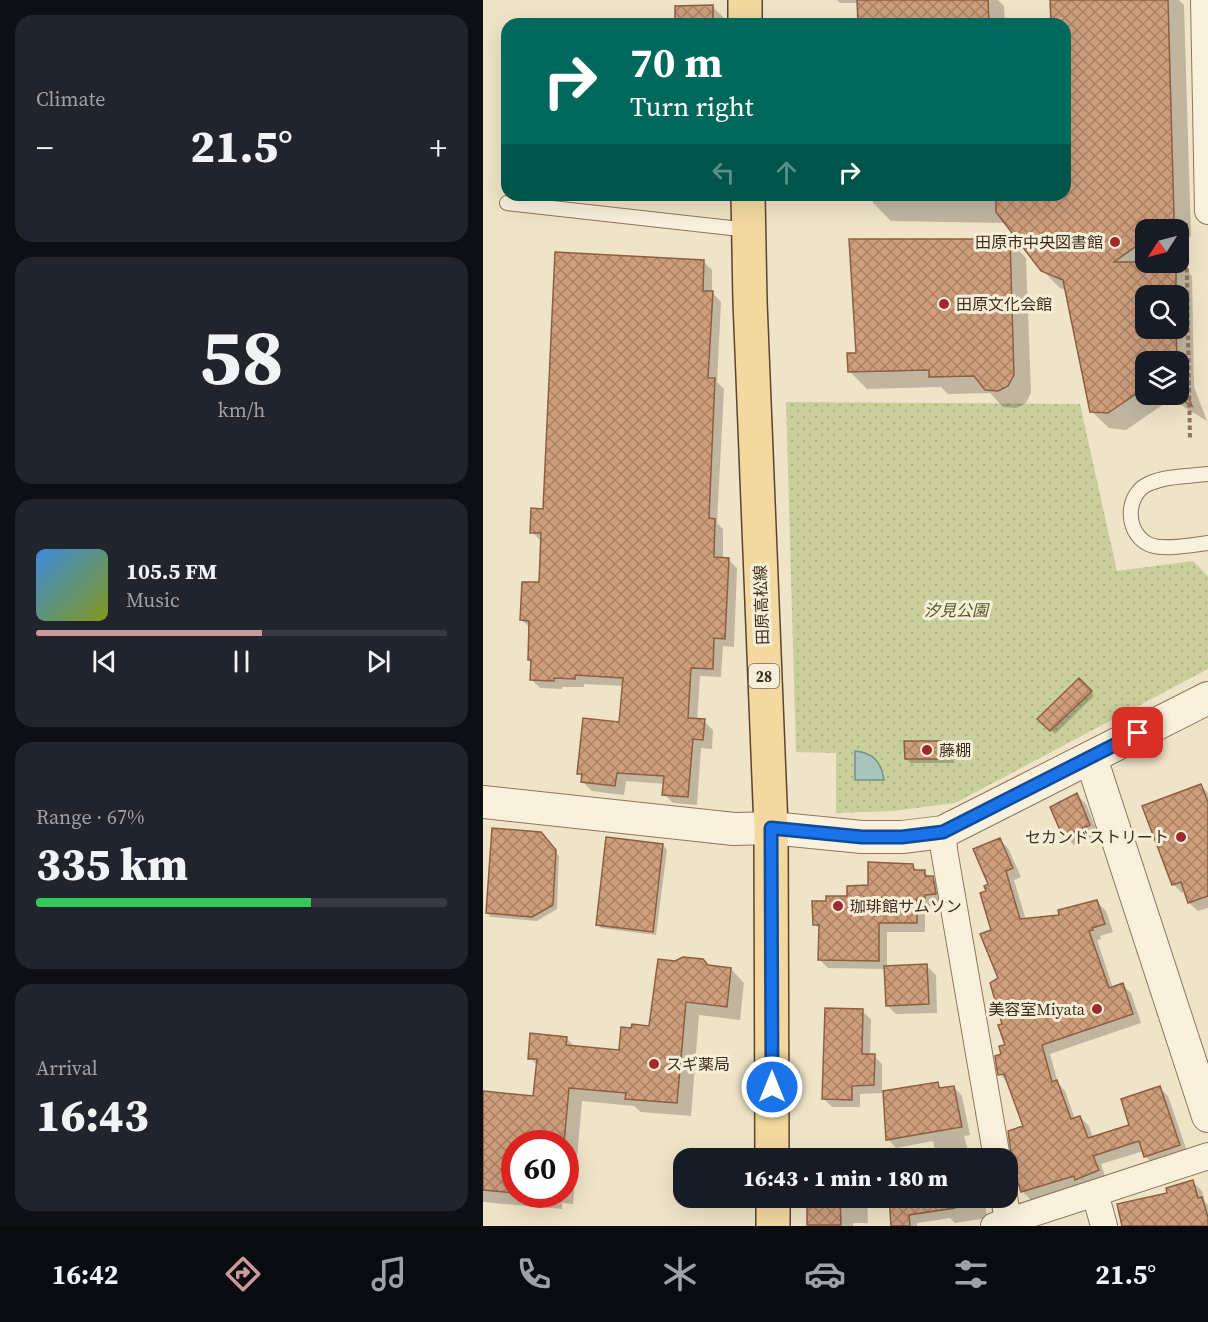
<!DOCTYPE html>
<meta charset="utf-8">
<style>
body{margin:0;font-family:"Source Serif 4","Noto Sans JP",serif;background:#20242c;color:#f1f3f6;height:100vh;display:flex;flex-direction:column;font-size:22px;white-space:nowrap}
*{box-sizing:border-box;margin:0}
p{font-size:20px;color:#9ea1a6}
.icon{flex:none;width:33px;height:33px;fill:none;stroke:currentColor;stroke-width:2;stroke-linecap:round;stroke-linejoin:round}
.map{position:relative;flex:1;overflow:hidden}
.sheet{display:flex;flex-direction:column;gap:15px;padding:15px;background:#0d0f14;width:483px}
.sheet>*{flex:none}
.hud{position:absolute;left:18px;top:18px;width:570px;height:183px;border-radius:18px;box-shadow:0 6px 24px #0002;background:#00695c;color:#fff;overflow:hidden}
.needle{width:39px;rotate:234deg}
.fabs{position:absolute;left:652px;top:219px;display:grid;gap:12px}
.fabs a{display:grid;place-items:center;width:54px;height:54px;border-radius:12px;background:#171b24;box-shadow:0 6px 24px #0002;font-size:30px}
.speed{position:absolute;left:18px;top:1130px;display:flex;gap:12px;font-size:30px;font-weight:700;text-align:center}
.speed>*{display:grid;place-content:center;width:78px;height:78px;border-radius:50%;background:#171b24;box-shadow:0 6px 24px #0002;line-height:1}
.speed .limit{border:9px solid #d22;background:#fff;color:#111}
.pin{position:absolute;display:grid;place-items:center;width:51px;height:51px;color:#fff;margin:-26px;border-radius:12px;box-shadow:0 3px 9px #0006}
.me{position:absolute;width:66px;margin:-33px;rotate:0deg;stroke-linejoin:round;filter:drop-shadow(0 0 4px #0008)}
.turn{display:flex;align-items:center;gap:21px;height:126px;padding:0 30px;font-size:27px}
.turn .icon{width:78px;height:78px;stroke-width:2.5}
.turn b{display:block;font-size:42px;line-height:51px}
.lanes{display:flex;align-items:center;height:57px;padding:0 30px;background:#0003;justify-content:center;gap:30px;direction:ltr}
.lanes .off{opacity:.35}
.big{font-size:45px;font-weight:800;line-height:1.1}
.sheet .card{flex:1;display:flex;flex-direction:column;justify-content:center;gap:9px;min-width:0;padding:0 21px;border-radius:18px;background:#20242c}
.sheet .dial{align-items:center;gap:0}
.dial b{font-size:78px;line-height:1}
.song{display:flex;align-items:center;gap:18px}
.cover{width:72px;height:72px;border-radius:9px;background:linear-gradient(135deg,hsl(210 70% 55%),hsl(70 70% 35%))}
.played{height:6px;border-radius:3px;background:linear-gradient(90deg,#cc999b 55%,#363941 55%)}
.keys{display:flex;justify-content:space-around;direction:ltr}
.heat{display:flex;justify-content:space-between;align-items:center;font-size:33px;direction:ltr}
.charge{height:9px;border-radius:4px;background:linear-gradient(90deg,#34c759 67%,#363941 0)}
.trip{position:absolute;left:190px;top:1148px;width:345px;height:60px;border-radius:18px;background:#171b24;box-shadow:0 6px 24px #0002;font-weight:800;line-height:60px;text-align:center}
.dock{display:flex;height:96px;justify-content:space-around;align-items:center;background:#090b0e;color:#9ea1a6}
.dock .icon{width:42px;height:42px}
.dock .selected{color:#cc999b}
.dock b{font-size:27px;color:#f1f3f6}
main{display:flex;flex:1;min-height:0}
.map>svg:first-child{display:block}
</style>
<main>
<section class="sheet">
<div class="card"><p>Climate</p>
<div class="heat"><a>−</a><b class="big">21.5°</b><a>+</a></div>
</div>
<div class="card dial"><b>58</b><p>km/h</p></div>
<div class="card">
<div class="song"><i class="cover"></i><div><b>105.5 FM</b><p>Music</p></div></div>
<div class="played"></div>
<div class="keys"><svg class="icon" aria-label="previous" viewBox="0 0 24 24"><path d="M18 5L8 12l10 7zM5 5v14"/></svg><svg class="icon" aria-label="pause" viewBox="0 0 24 24"><path d="M8 5v14M16 5v14"/></svg><svg class="icon" aria-label="next" viewBox="0 0 24 24"><path d="M6 5l10 7-10 7zM19 5v14"/></svg></div>
</div>
<div class="card"><p>Range · 67%</p><b class="big">335 km</b><div class="charge"></div></div>
<div class="card"><p>Arrival</p><b class="big">16:43</b></div>
</section>
<div class="map">
<svg width="725" height="1226" viewBox="0 0 725 1226">
<defs>
<pattern id="park-dots" width="8" height="8" patternUnits="userSpaceOnUse" patternTransform="scale(1.5)"><rect width="8" height="8" fill="#c9cf9b"/><path d="M2 2h.1M6 6h.1" fill="none" stroke="#aeb285" stroke-width="1.8" stroke-linecap="round"/></pattern>
<pattern id="building-cross-hatch" width="8" height="8" patternUnits="userSpaceOnUse" patternTransform="scale(1.5)"><rect width="8" height="8" fill="#cf9f7d"/><path d="M0 0l8 8M0 8l8-8" fill="none" stroke="#a98266"/></pattern>
</defs>
<rect width="100%" height="100%" fill="#f0e4c8"/>
<!-- park -->
<path fill="url(#park-dots)" d="M303,402L597,404L634,571L710,561L725,576V669L472,803L410,811L353,813V753L313,752Z"/>
<!-- water -->
<path fill="#a9c4bc" stroke="#6f938a" stroke-width="1.5" d="M372,751C391,753 398,762 401,780H372Z"/>
<!-- shadow -->
<path fill="#0003" fill-rule="evenodd" d="M354,0H515L521,6L522,24H376L375,3H357Z
M569,0H696L701,5L708,236L696,245V230H663V262H696L709,276L711,387L724,421L688,399L643,430L626,428L608,411L583,290L577,288L559,270L523,223L408,221L390,203V195H582V24H570ZM663,296H696V328H663ZM663,362H696V394H663Z
M229,6L243,20V24H194Z
M526,241L543,258L548,393L543,403L533,408L520,407L507,393L465,394L458,387L384,389L367,372L375,354Z
M220,261L229,270V292L238,302L234,382L241,389L234,523L240,529V559H245L254,568L251,647L240,646L238,677L217,676L214,720L221,721L230,730L229,749L218,748L214,805L190,803L181,794L182,784L143,781L141,795L109,791L100,782V778L95,773L138,724L141,686L101,684V687H79V689L57,688L48,679L47,628L39,620L57,584L58,541L49,532L61,511Z
M596,681L611,696L572,734L557,719Z
M466,743L471,747V763H428L423,759Z
M718,786L725,793V908L715,911L706,903L702,891L699,893L690,884Z
M594,795L603,804L615,834L591,845L582,836Z
M62,838L76,856L74,909L54,921L8,917L4,913Z
M516,839L525,848L538,877L531,880L543,920L578,916L614,902L623,911L630,932L617,936L618,939L614,940L630,988L639,985L648,993L658,1023L567,1054L575,1083L582,1091L592,1119L597,1117L606,1126L610,1138L648,1126L676,1087L685,1096L705,1154L671,1165L663,1157L661,1151L618,1164L623,1179L599,1184L548,1200L539,1191L542,1127L525,1083L517,1074L523,1046L517,979L504,892Z
M180,845L184,850L173,935L118,928L114,924Z
M430,866L436,872H441L459,887L461,903H451V906H442V932H404V967L444,966L453,975L454,1013L413,1014L404,1005L403,969L345,968L336,959L337,929L332,924L345,903L366,898Z
M225,966L248,969L261,983L257,1020L216,1015L208,1116L158,1112L151,1106L99,1101L90,1204L79,1203V1209L0,1202V1092L52,1097L55,1066L47,1058L83,1038L93,1048L138,1052L168,1027ZM32,1143H82V1194H32Z
M379,1011L388,1019L387,1056H391L399,1064V1093L377,1094V1107H349L341,1099Z
M454,1083L460,1089L471,1087L479,1096L487,1135L481,1136L487,1158H454L450,1141L413,1148L405,1139Z
M710,1182L719,1191L722,1202L725,1205V1226H643L686,1194Z
M325,1197H384L385,1223H370V1226H327Z
M408,1197H501L504,1218L472,1223L467,1218L434,1223V1226H410Z"/>
<!-- building -->
<path fill="url(#building-cross-hatch)" stroke="#8d5f41" stroke-width="1.5" d="M374,0H505L506,24H375Z
M567,0H685L691,218L676,230H663V239L631,262H693V296H663V328H693L694,362H663V387L625,413L607,412L580,280L558,271L513,212V195H582V24H568Z
M230,5V24H192V6Z
M366,239H527L531,375L525,386L515,391L502,390L491,376L446,377V370L365,372L364,353H373Z
M72,252L221,260L220,291H230L225,378H232L226,518L232,519L231,557L246,558L242,639L231,638L230,669L208,668L205,718L222,719L220,740L210,739L205,797L179,795L181,776L134,773L132,786L98,782L99,774H94L100,718L136,722L140,678L92,675V679L71,678V681L47,680L48,660H45L46,621L37,620L39,582H56L58,533H47L48,508L60,509Z
M696,374L709,406L689,394H696Z
M596,678L609,691L567,731L554,719Z
M421,741H467V759H422Z
M718,784L725,802V896L705,903L698,882L689,885L659,806Z
M594,793L607,825L580,837L567,807Z
M9,828L58,832L73,850L70,905L49,917L3,913Z
M123,837L180,844L170,932L113,925Z
M517,838L530,868L523,871L537,919L576,915L575,910L614,900L622,924L609,928L610,930L606,931L626,988L640,983L650,1014L559,1045L569,1082L574,1080L588,1119L597,1116L605,1138L646,1125L638,1099L677,1086L697,1145L661,1157L656,1141L610,1156L616,1170L592,1180L591,1176L538,1192L530,1167L525,1131L540,1126L521,1074L515,1075L514,1070L512,1056L518,1054L516,1046L522,1045L515,1025L519,1024L507,983L515,978L497,934L508,930L497,893L503,891L501,886L505,884L490,849Z
M385,862L430,864L431,870H442V876H450L453,894L442,895V898H434V923H396V961L335,960L336,925H330L329,901H343V896H364V886L385,885Z
M200,957L220,959L225,965L248,968L244,1007L203,1002L194,1103L142,1099L143,1093L86,1088L81,1143H32V1193L0,1190V1091L50,1096L54,1059H45L47,1033L84,1037L83,1045L136,1050L138,1027L148,1028L149,1024L166,1026L175,959L192,961Z
M444,964L446,1004L403,1006L401,966Z
M342,1008L380,1009L379,1054H392L391,1085L369,1086V1100L339,1099Z
M455,1082L456,1088L471,1086L479,1127L403,1140L400,1091Z
M710,1180L715,1198L719,1197L725,1217V1226H639L634,1204L684,1193L683,1188Z
M324,1197H357L358,1225H324Z
M406,1197H471L472,1208L426,1215L427,1226H408Z"/>
<g fill="none" stroke-linecap="round" stroke-linejoin="round">
<defs>
<path id="service" d="M24,203L266,230
M725,474C707,476 682,476 665,484C642,495 642,532 665,544C679,551 709,545 725,543"/>
<path id="minor" d="M721,0L725,211
M460,832L461,850L514,1158
M612,1193L621,1226
M521,1197L525,1221
M511,1226L725,1156"/>
<path id="tertiary" d="M608,758L725,1116
M0,802L251,829L288,828L379,837H419L460,832L725,698"/>
<path id="primary" d="M262,0V24
M265,195L267,301L288,828L289,1158
M290,1197V1226"/>
</defs>
<!-- service casing -->
<use href="#service" stroke="#8d765c" stroke-width="16"/>
<!-- minor casing -->
<use href="#minor" stroke="#8d765c" stroke-width="28"/>
<!-- tertiary casing -->
<use href="#tertiary" stroke="#8d765c" stroke-width="34"/>
<!-- primary casing -->
<use href="#primary" stroke="#5b4430" stroke-width="36"/>
<!-- path -->
<path stroke="#8d765c" stroke-width="4" stroke-dasharray="4.5 3" stroke-linecap="butt" d="M703,223L707,440"/>
<!-- service -->
<use href="#service" stroke="#faf1dc" stroke-width="14"/>
<!-- minor -->
<use href="#minor" stroke="#faf1dc" stroke-width="26"/>
<!-- tertiary -->
<use href="#tertiary" stroke="#faf1dc" stroke-width="32"/>
<!-- primary -->
<use href="#primary" stroke="#f3d9a0" stroke-width="33"/>
</g>
<g fill="none" stroke-linecap="round" stroke-linejoin="round">
<defs>
<path id="route" d="M289,1087L288,828L379,837H419L460,832L655,733"/>
</defs>
<!-- route casing -->
<use href="#route" stroke="#114b97" stroke-width="15"/>
<!-- route -->
<use href="#route" stroke="#1a73e8" stroke-width="10"/>
</g>
<!-- markers -->
<g fill="#9e2a2b" stroke="#f7eed8" stroke-width="2">
<circle cx="632" cy="242" r="6"/>
<circle cx="461" cy="304" r="6"/>
<circle cx="444" cy="750" r="6"/>
<circle cx="698" cy="837" r="6"/>
<circle cx="355" cy="906" r="6"/>
<circle cx="614" cy="1009" r="6"/>
<circle cx="171" cy="1064" r="6"/>
</g>
<g text-anchor="middle" dominant-baseline="central" stroke-width="6" stroke-linejoin="round" paint-order="stroke">
<!-- shield labels -->
<rect fill="#f7eed8" stroke="#756857" stroke-width="1.5" x="266" y="664" width="30" height="24" rx="4.5"/>
<g font-size="15" font-weight="bold" fill="#3d2e20">
<text x="281" y="676">28</text>
</g>
<!-- poi labels -->
<g font-size="16" fill="#3d2e20" stroke="#f7eed8" text-anchor="start">
<text x="620" y="242" text-anchor="end">田原市中央図書館</text>
<text x="473" y="304">田原文化会館</text>
<text x="456" y="750">藤棚</text>
<text x="686" y="837" text-anchor="end">セカンドストリート</text>
<text x="367" y="906">珈琲館サムソン</text>
<text x="602" y="1009" text-anchor="end">美容室Miyata</text>
<text x="183" y="1064">スギ薬局</text>
</g>
<!-- street labels -->
<g font-size="16" fill="#3d2e20" stroke="#f7eed8">
<text transform="translate(278 605) rotate(-92)">田原高松線</text>
</g>
<!-- park labels -->
<g font-size="16" font-style="italic" fill="#4d5a26" stroke="#f7eed8">
<text x="473" y="610">汐見公園</text>
</g>
</g>
</svg>
<div class="fabs">
<a><svg class="needle" viewBox="-14 -14 28 28"><path d="M0-13l5 13h-10z" fill="#e53935"/><path d="M0 13l5-13h-10z" fill="#9ea1a6"/></svg></a>
<a><svg class="icon" aria-label="search" viewBox="0 0 24 24"><circle cx="10" cy="10" r="6"/><path d="M15 15l6 6"/></svg></a>
<a><svg class="icon" aria-label="layers" viewBox="0 0 24 24"><path d="M12 4l9 5-9 5-9-5zM3 14l9 5 9-5"/></svg></a>
</div>
<div class="speed"><div class="limit">60</div></div>
<div class="pin" style="left:655px;top:733px;background:#d93025"><svg class="icon" aria-label="arrive" viewBox="0 0 24 24"><path d="M6 21V4h12l-3 4 3 4H6"/></svg></div>
<svg class="me" style="left:289px;top:1087px" viewBox="-20 -20 40 40"><circle r="17" fill="#1a73e8" stroke="#fff" stroke-width="3"/><path d="M0-11L8 9 0 5-8 9z" fill="#fff"/></svg>
<div class="trip">16:43 · 1 min · 180 m</div>
<div class="hud">
<div class="turn"><svg class="icon" aria-label="right" viewBox="0 0 24 24"><path d="M7 20v-9h11M14 6l5 5-5 5"/></svg><div><b>70 m</b>Turn right</div></div>
<div class="lanes"><svg class="icon off" aria-label="left" viewBox="0 0 24 24"><path d="M17 20v-9H6M10 6l-5 5 5 5"/></svg><svg class="icon off" aria-label="ahead" viewBox="0 0 24 24"><path d="M12 20V5M6 11l6-6 6 6"/></svg><svg class="icon" aria-label="right" viewBox="0 0 24 24"><path d="M7 20v-9h11M14 6l5 5-5 5"/></svg></div>
</div>
</div>
</main>
<nav class="dock">
<b>16:42</b>
<svg class="icon selected" aria-label="directions" viewBox="0 0 24 24"><path d="M12 3l9 9-9 9-9-9zM9 14v-3h6M13 9l2 2-2 2"/></svg>
<svg class="icon" aria-label="music" viewBox="0 0 24 24"><path d="M9 18V5l10-2v13"/><circle cx="6" cy="18" r="3"/><circle cx="16" cy="16" r="3"/></svg>
<svg class="icon" aria-label="phone" viewBox="0 0 24 24"><path d="M5 4h4l2 5-3 2q2 4 5 5l2-3 5 2v4C11 20 4 13 5 4z"/></svg>
<svg class="icon" aria-label="climate" viewBox="0 0 24 24"><path d="M12 3v18M4 7l16 10M4 17L20 7"/></svg>
<svg class="icon" aria-label="car" viewBox="0 0 24 24"><path d="M5 17H2v-5l4-1 3-4h7l3 4 3 1v5h-3M9 17h6M6 11h13"/><circle cx="7" cy="17" r="2"/><circle cx="17" cy="17" r="2"/></svg>
<svg class="icon" aria-label="filters" viewBox="0 0 24 24"><path d="M4 7h16M4 17h16"/><circle cx="9" cy="7" r="2"/><circle cx="15" cy="17" r="2"/></svg>
<b>21.5°</b>
</nav>
